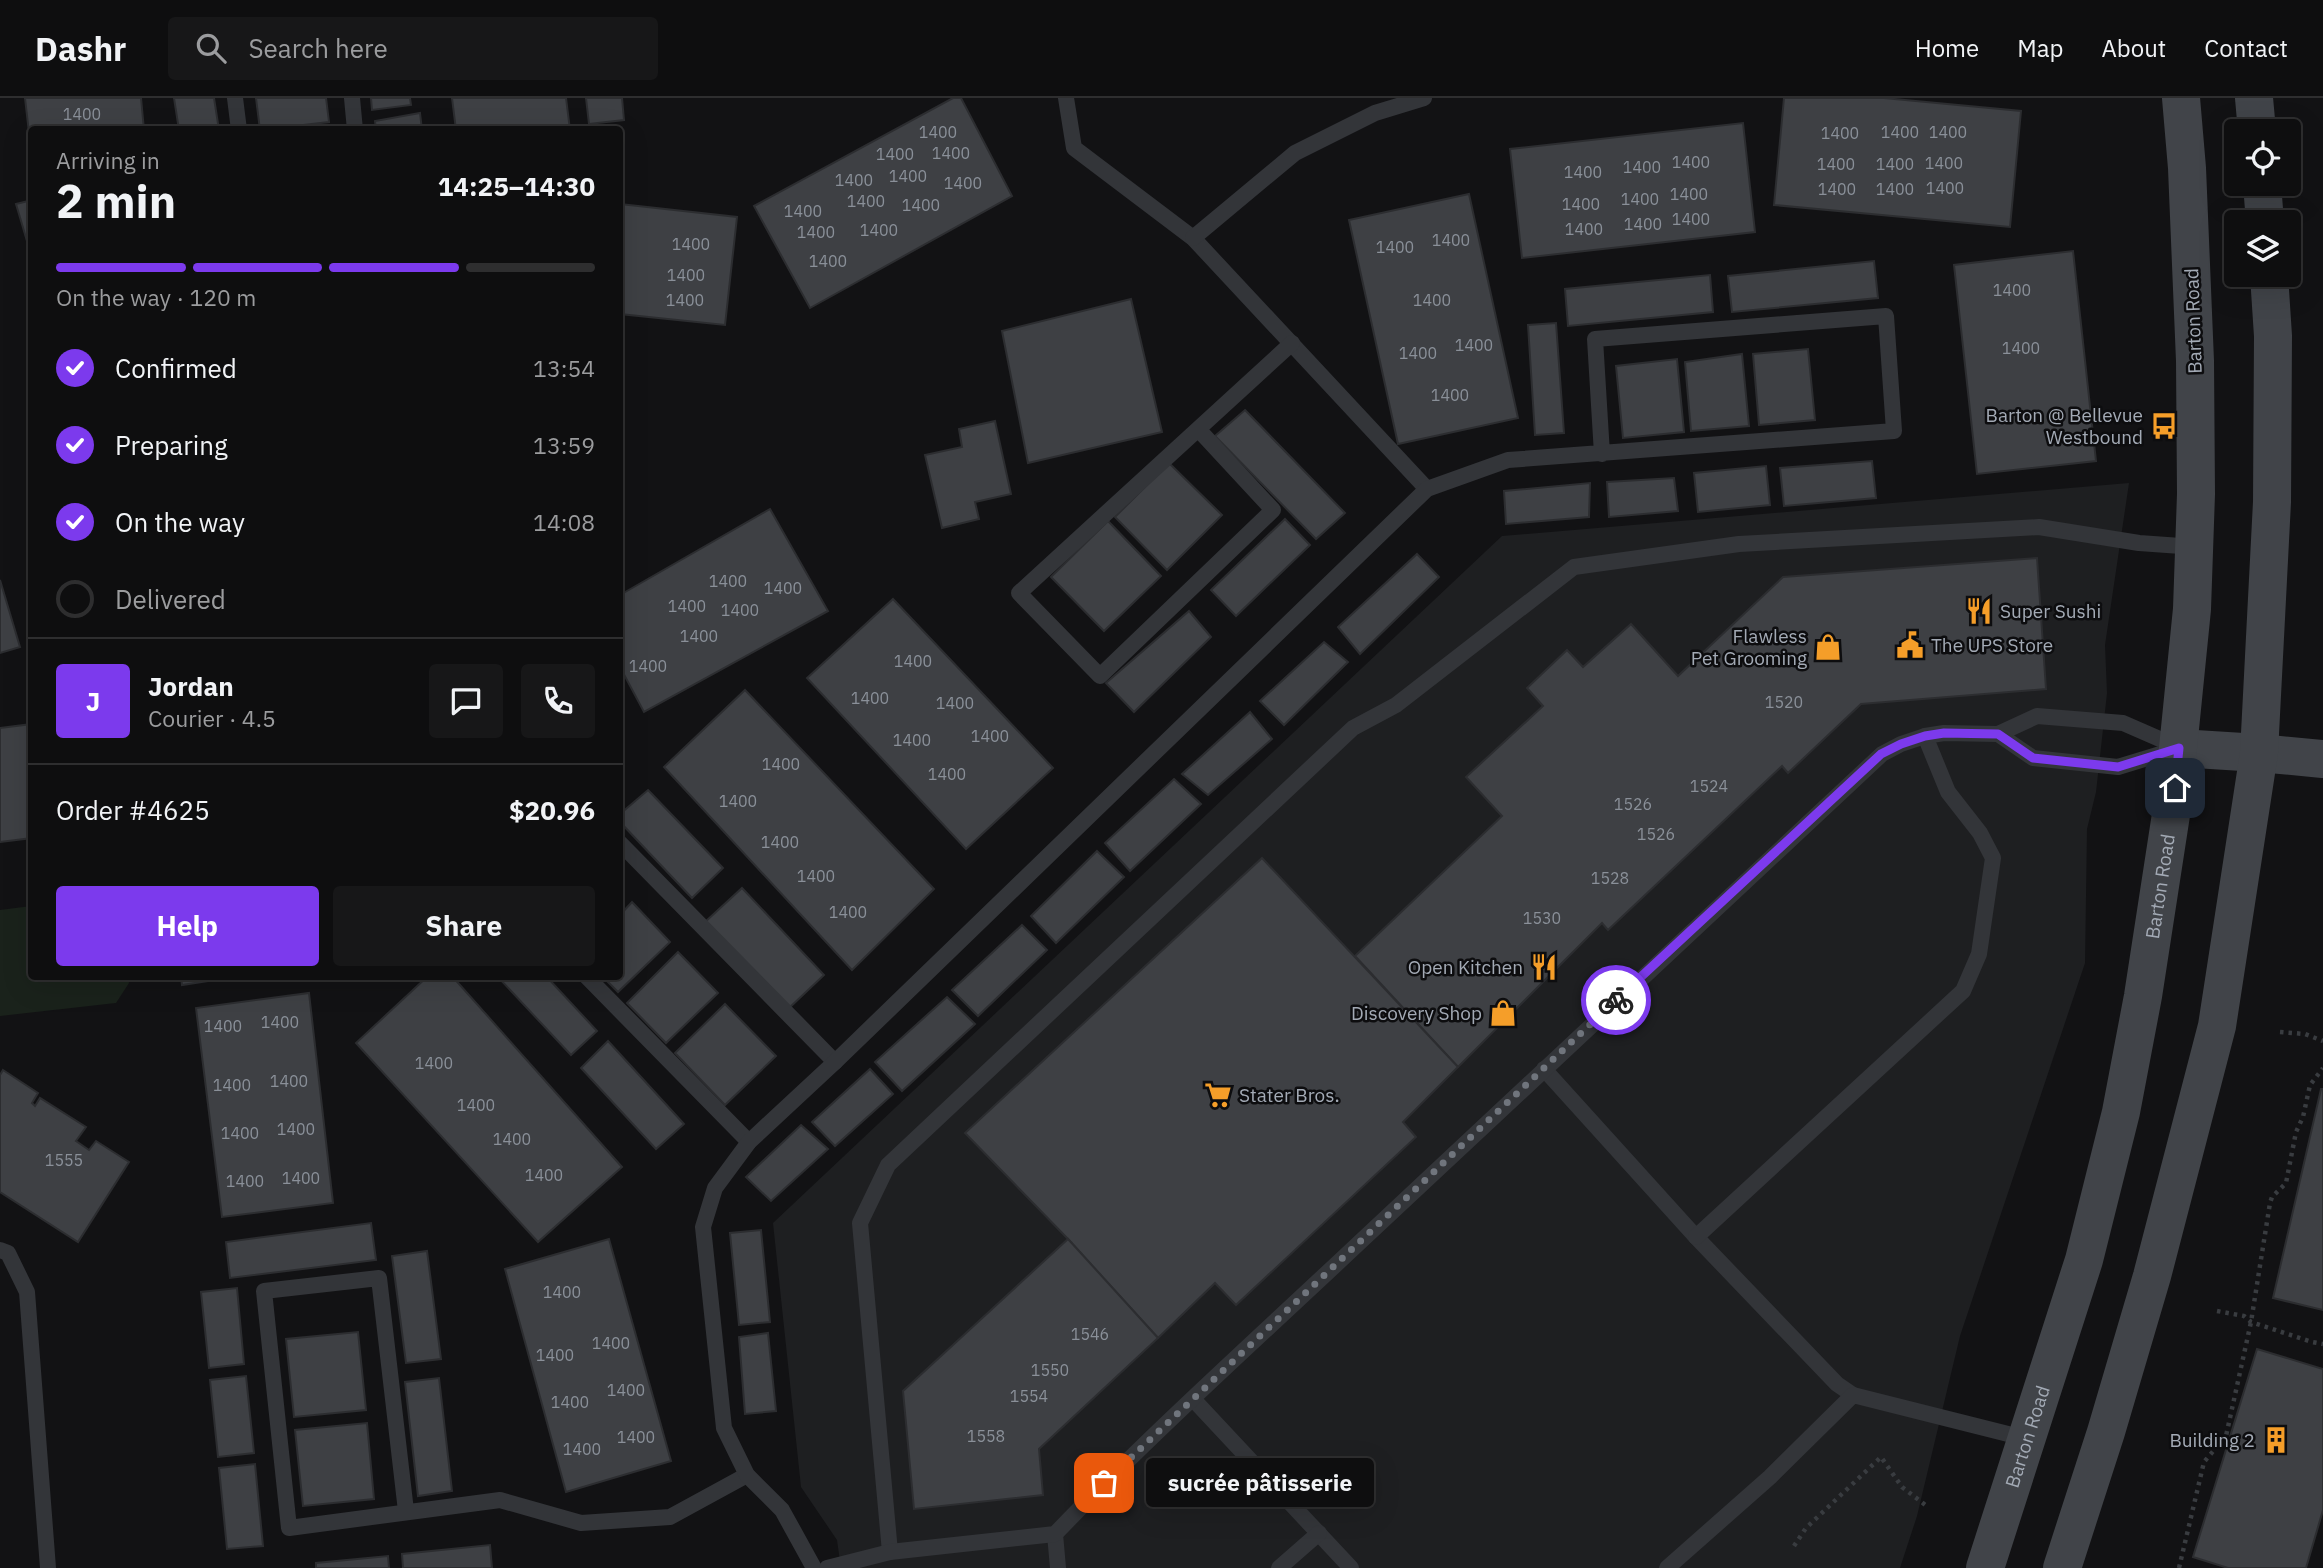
<!DOCTYPE html>
<meta charset="utf-8">
<style>
:root{--surface:#0e0e0f;--page:#171718;--text:#f1f3f6;--muted:#9b9c9e;--line:#2e2e2f;--accent:#7c3aed}
body{margin:0;font-family:"IBM Plex Sans",sans-serif;background:var(--page);color:var(--text);height:100vh;display:flex;flex-direction:column;font-size:26px;white-space:nowrap}
*{box-sizing:border-box;margin:0}
p{font-size:23px;color:var(--muted)}
.icon{flex:none;width:38px;height:38px;fill:none;stroke:currentColor;stroke-width:2;stroke-linecap:round;stroke-linejoin:round}
.map{position:relative;flex:1;overflow:hidden}
.sheet{position:absolute;left:28px;top:28px;width:595px;height:854px;display:flex;flex-direction:column;background:var(--surface);border-radius:7px;box-shadow:0 7px 28px #0002,0 0 0 2px var(--line)}
.sheet>*{flex:none}
.controls{position:absolute;left:2224px;top:21px;display:grid;gap:14px}
.controls a{display:grid;place-items:center;width:77px;height:77px;border-radius:7px;background:var(--surface);box-shadow:0 7px 28px #0002,0 0 0 2px var(--line);font-size:35px}
.pin{position:absolute;display:grid;place-items:center;width:60px;height:60px;color:#fff;margin:-30px;border-radius:14px;box-shadow:0 4px 10px #0006}
.courier{position:absolute;display:grid;place-items:center;width:70px;height:70px;margin:-35px;border:5px solid #7c3aed;border-radius:50%;background:#fff;color:#222;box-shadow:0 2px 9px #0007}
.bubble{position:absolute;height:49px;border-radius:7px;background:var(--surface);box-shadow:0 7px 28px #0002,0 0 0 2px var(--line);font-size:23px;font-weight:700;line-height:49px;text-align:center}
.summary em{font-style:normal;font-weight:700}
.summary div{display:flex;flex-direction:column-reverse}
.summary{display:flex;align-items:center;justify-content:space-between;height:119px;padding:0 28px}
h1{font-size:46px;font-weight:700;line-height:52px}
.bar{display:grid;grid-template-columns:repeat(4,1fr);gap:10px 7px;align-content:center;height:84px;padding:0 28px}
.bar i{height:9px;border-radius:5px;background:var(--line)}
.bar .selected{background:var(--accent)}
.bar p{grid-column:span 4}
.line{display:flex;align-items:center;gap:18px;padding:0 28px;border-top:2px solid var(--line)}
.line div{flex:1}
.round{display:grid;place-items:center;flex:none;width:74px;height:74px;border-radius:7px;background:var(--page)}
ol{padding:0 28px;list-style:none}
li{display:flex;align-items:center;gap:21px;height:77px}
li p{margin-inline-start:auto}
li .icon{padding:7px;border-radius:50%;background:var(--accent);color:#fff;stroke-width:4}
li:last-child{color:var(--muted)}
li i{width:38px;height:38px;border:4px solid var(--line);border-radius:50%}
.cta{display:flex;gap:14px;margin-top:auto;padding:14px 28px}
.cta a{flex:1;height:80px;border-radius:7px;background:var(--accent);color:#fff;font-size:28px;font-weight:700;line-height:80px;text-align:center}
.cta a+a{background:var(--page);color:var(--text)}
header{display:flex;align-items:center;gap:42px;box-sizing:border-box;height:98px;padding:0 35px;background:var(--surface);border-bottom:2px solid var(--line)}
header strong{font-size:33px}
nav{display:flex;gap:38px;margin-inline-start:auto;font-size:24px}
.search{width:490px;height:63px;background:var(--page);display:flex;align-items:center;gap:18px;box-sizing:border-box;padding:0 24px;border-radius:7px;color:var(--muted);font-size:26px}
.map>svg:first-child{display:block}
.built{fill:#1e1f21}
.green{fill:#1a221b}
.building{fill:#3e4044;stroke:#2c2d30;stroke-width:2}
.lines{fill:none;stroke-linecap:round;stroke-linejoin:round}
.path{stroke:#393c40;stroke-width:4.5;stroke-dasharray:3.5 5;stroke-linecap:butt}
.lane{stroke:#333539;stroke-width:16}
.secondary{stroke:#414449;stroke-width:38}
.done{stroke:#70757d;stroke-width:7;stroke-dasharray:0 12.6}
.route{stroke:#7c3aed;stroke-width:9}
.labels{text-anchor:middle;stroke-width:5;stroke-linejoin:round;paint-order:stroke}
.number-label{font-size:16px;fill:#8a9099}
.street-label{font-size:19px;fill:#a3aab5;stroke:#0d0d0f}
.poi-label{font-size:19px;fill:#a3aab5;stroke:#0d0d0f;text-anchor:end}
</style>
<header>
<strong>Dashr</strong>
<div class="search"><svg class="icon" aria-label="search" viewBox="0 0 24 24"><circle cx="10" cy="10" r="6"/><path d="M15 15l6 6"/></svg>Search here</div>
<nav><a>Home</a><a>Map</a><a>About</a><a>Contact</a></nav>
</header>
<div class="map">
<svg width="2323" height="1470" viewBox="0 0 2323 1470">
<rect width="100%" height="100%" fill="#121214"/>
<!-- built -->
<path class="built" d="M2129,385l-24,162 2,48 -11,99 -9,37 -2,134 -125,373 -43,180 -17,52h-1059l-4,-28 -36,-53 -28,-264 729,-687z"/>
<!-- green -->
<path class="green" d="M31,808l1,70 96,1 1,6 -13,20 -116,13v-106z"/>
<!-- building -->
<g class="building">
<path d="M25,0h116l3,32h-112v29z"/>
<path d="M174,0h40l5,32h-40z"/>
<path d="M256,0h70l3,24 -69,8z"/>
<path d="M371,0h39l1,7 -39,5z"/>
<path d="M452,0h114l4,32h-114z"/>
<path d="M586,0h36l2,22 -35,4z"/>
<path d="M953,0h8l51,98 -202,112 -56,-102z"/>
<path d="M1784,0h100l137,13 -11,116 -236,-22z"/>
<path d="M420,15l2,17h-46l-1,-9z"/>
<path d="M1743,25l12,109 -233,26 -12,-109z"/>
<path d="M1469,96l49,224 -120,26 -49,-224z"/>
<path d="M32,102v58l-16,-54z"/>
<path d="M620,106l117,13 -12,108 -105,-11z"/>
<path d="M2073,153l23,210 -119,13 -23,-209z"/>
<path d="M1874,163l4,37 -146,14 -4,-36z"/>
<path d="M1710,177l3,37 -145,14 -3,-37z"/>
<path d="M1131,201l31,133 -134,31 -26,-132z"/>
<path d="M1556,225l8,110 -29,2 -7,-110z"/>
<path d="M1808,251l7,71 -56,5 -6,-71z"/>
<path d="M1742,256l7,72 -58,5 -6,-69z"/>
<path d="M1677,261l7,73 -61,6 -7,-72z"/>
<path d="M1245,312l100,103 -29,26 -101,-103z"/>
<path d="M995,323l16,73 -36,8 4,17 -37,9 -17,-73 37,-8 -3,-18z"/>
<path d="M1872,363l4,37 -92,8 -4,-38z"/>
<path d="M1169,365l53,52 -55,55 -52,-53z"/>
<path d="M1766,368l4,39 -72,7 -4,-39z"/>
<path d="M1674,380l4,33 -69,6 -2,-35z"/>
<path d="M1590,385l-1,34 -83,7 -2,-33z"/>
<path d="M770,411l58,102 -184,101 -24,-45v-72z"/>
<path d="M1285,421l25,26 -74,71 -25,-26z"/>
<path d="M1108,423l53,55 -57,55 -53,-54z"/>
<path d="M1417,456l22,23 -79,77 -22,-27z"/>
<path d="M2037,460l9,131 -185,15 -73,69 -6,-7 -174,164 -6,-7 -144,144 -103,-111 147,-140 -36,-39 77,-71 -16,-18 40,-38 16,17 48,-43 47,52 105,-99z"/>
<path d="M0,482l20,67 -20,6z"/>
<path d="M893,501l160,169 -87,81 -159,-171z"/>
<path d="M1189,513l22,26 -77,75 -28,-29z"/>
<path d="M1324,544l24,20 -64,63 -24,-24z"/>
<path d="M745,592l189,199 -82,81 -188,-203z"/>
<path d="M1250,614l22,27 -64,56 -26,-21z"/>
<path d="M32,626v114l-32,4v-114z"/>
<path d="M1174,681l27,25 -71,67 -25,-28z"/>
<path d="M648,692l75,78 -31,30 -72,-76v-8z"/>
<path d="M1097,753l27,26 -68,66 -25,-27z"/>
<path d="M1262,760l196,209 -55,55 13,15 -180,168 -21,-22 -57,55 -90,-99 -103,-106z"/>
<path d="M742,790l82,87 -36,34 -83,-87z"/>
<path d="M632,804l38,40 -52,50 -16,-16h18v-61z"/>
<path d="M1022,827l25,25 -69,66 -26,-26z"/>
<path d="M678,854l40,41 -52,50 -39,-40z"/>
<path d="M181,878h59l-58,9z"/>
<path d="M428,878h24l170,191 -84,75 -182,-199z"/>
<path d="M497,878h49l51,55 -26,24z"/>
<path d="M309,895l24,210 -111,14 -26,-209z"/>
<path d="M947,899l28,27 -73,67 -27,-29z"/>
<path d="M725,906l51,52 -51,49 -50,-52z"/>
<path d="M608,943l76,83 -28,25 -75,-81z"/>
<path d="M870,971l23,25 -58,52 -23,-24z"/>
<path d="M3,972l35,23 -6,10 3,3 5,-8 46,29 -10,14 13,9 7,-9 33,21 -51,80 -78,-50v-117z"/>
<path d="M2321,991h2v221l-50,-12z"/>
<path d="M801,1027l27,24 -57,52 -25,-24z"/>
<path d="M371,1125l5,37 -146,18 -4,-36z"/>
<path d="M761,1132l9,92 -31,3 -9,-92z"/>
<path d="M609,1141l62,222 -105,31 -61,-223z"/>
<path d="M1068,1141l90,99 -119,111 4,46 -129,14 -11,-118z"/>
<path d="M427,1153l14,108 -35,4 -14,-107z"/>
<path d="M237,1190l7,76 -35,4 -8,-76z"/>
<path d="M358,1234l8,78 -72,7 -8,-78z"/>
<path d="M768,1235l8,78 -31,3 -6,-77z"/>
<path d="M2257,1251l66,20v141l-17,58h-78l-35,-11z"/>
<path d="M246,1278l8,77 -36,4 -8,-77z"/>
<path d="M439,1280l13,113 -34,5 -13,-114z"/>
<path d="M367,1325l7,76 -71,7 -8,-76z"/>
<path d="M255,1366l8,82 -36,3 -8,-81z"/>
<path d="M490,1447l2,23h-89l-1,-14z"/>
<path d="M388,1458l1,12h-73v-5z"/>
</g>
<g class="lines">
<!-- path -->
<g class="path">
<path d="M2280,934l25,2 18,7"/>
<path d="M2217,1213l27,5 7,6 61,20 11,2"/>
<path d="M1794,1448l12,-18 75,-71 21,30 26,20"/>
<path d="M2179,1470l25,-106 22,-26 25,-114 19,-119 2,-6 14,-14 10,-51 7,-15 7,-32 13,-17"/>
</g>
<!-- lane -->
<g class="lane">
<path d="M235,0l4,32"/>
<path d="M352,0l3,32"/>
<path d="M1066,0l8,50 119,90 234,251"/>
<path d="M1193,140l102,-85 80,-40 49,-15"/>
<path d="M1198,331l75,81 -173,166 -81,-83 273,-250"/>
<path d="M1998,636l35,24 85,9 59,-18"/>
<path d="M620,745l215,219"/>
<path d="M586,878l163,166"/>
<path d="M1544,971l152,168 141,147 16,11"/>
<path d="M1696,1139l267,-246 16,-37 14,-96 -13,-25 -32,-41 -23,-56"/>
<path d="M0,1152l8,3 19,39 21,276"/>
<path d="M1193,1301l158,169"/>
<path d="M406,1413l-27,-233 -115,13 25,237 211,-28 81,23 89,-6 77,-42"/>
<path d="M1055,1436l3,34"/>
<path d="M890,1454l-30,-329 28,-58 465,-437 43,-23 178,-138 165,-23 300,-17 100,16 56,4"/>
<path d="M814,1470l-32,-58 -35,-35 -23,-47 -21,-201 12,-39 34,-46 86,-80 592,-573 81,-29 386,-29 -8,-115 -291,23 7,115"/>
<path d="M827,1470l63,-16 165,-18c97,-101 202,-195 305,-292 173,-163 347,-326 522,-488l19,-10 24,-8 19,-3 54,1 39,-18 86,7 55,24"/>
<path d="M1279,1470l40,-35"/>
<path d="M1667,1470l103,-91 83,-82 175,44"/>
</g>
<!-- secondary -->
<g class="secondary">
<path d="M2254,0l3,33"/>
<path d="M2262,86l3,38"/>
<path d="M2179,650l80,5 64,6"/>
<path id="s1" d="M1985,1470l99,-308 37,-148 22,-116 29,-188 20,-199 4,-115 -1,-133 -8,-193 -6,-70"/>
<path d="M2062,1470l44,-136 46,-156 65,-250 42,-273 13,-251 1,-166 -4,-61"/>
</g>
</g>
<g class="lines">
<!-- done -->
<path class="done" d="M1104,1385l512,-483"/>
<!-- route -->
<path class="route" d="M1616,902l265,-246 20,-10 24,-8 19,-3 54,1 35,24 85,9 61,-19 -4,40"/>
</g>
<!-- icons -->
<defs>
<symbol id="bus-bare" viewBox="-9 -9 18 18"><path d="M-5-6H5V4H4V6H2V4H-2V6H-4V4H-5ZM-3.5-4V0h7V-4ZM-3.5 1.2v1.5H-2V1.2ZM2 1.2v1.5H3.5V1.2Z" fill="#f59e29" stroke="#0d0d0f" stroke-width="2.5" paint-order="stroke"/></symbol>
<symbol id="restaurant-bare" viewBox="-9 -9 18 18"><path d="M-5-6h1v4h1v-4h1v4h1v-4h1v5L-1.5 .5V6h-2V.5L-5-1ZM5-6V6H3V1.5H1.5Q1.5-4 5-6Z" fill="#f59e29" stroke="#0d0d0f" stroke-width="2.5" paint-order="stroke"/></symbol>
<symbol id="civic-bare" viewBox="-9 -9 18 18"><path d="M-.6-6.5H3V-4.5H.6V-3L4-1V1h2V6H-6V1h2V-1L-.6-3ZM-1.2 2.5V6h2.4V2.5Z" fill="#f59e29" stroke="#0d0d0f" stroke-width="2.5" paint-order="stroke"/></symbol>
<symbol id="shop-bare" viewBox="-9 -9 18 18"><path d="M-5-2.5h2.3a2.7 3.5 0 0 1 5.4 0H5L5.5 6h-11ZM-1.5-2.5h3a1.5 2.3 0 0 0-3 0Z" fill="#f59e29" stroke="#0d0d0f" stroke-width="2.5" paint-order="stroke"/></symbol>
<symbol id="supermarket-bare" viewBox="-9 -9 18 18"><path d="M-6-5.5h2.5l.6 2H6L4.5 2H-2.5L-4.4-4H-6ZM-1.5 3.2a1.3 1.3 0 1 0 .1 0ZM3 3.2a1.3 1.3 0 1 0 .1 0Z" fill="#f59e29" stroke="#0d0d0f" stroke-width="2.5" paint-order="stroke"/></symbol>
<symbol id="building-bare" viewBox="-9 -9 18 18"><path d="M-4-6H4V6H1V3H-1V6H-4ZM-2.5-4.3h1.7v1.8h-1.7ZM.8-4.3h1.7v1.8H.8ZM-2.5-1h1.7V.8h-1.7ZM.8-1h1.7V.8H.8Z" fill="#f59e29" stroke="#0d0d0f" stroke-width="2.5" paint-order="stroke"/></symbol>
</defs>
<g fill-rule="evenodd">
<use href="#bus-bare" x="2145" y="309" width="38" height="38"/>
<use href="#restaurant-bare" x="1960" y="494" width="38" height="38"/>
<use href="#civic-bare" x="1891" y="528" width="38" height="38"/>
<use href="#shop-bare" x="1809" y="530" width="38" height="38"/>
<use href="#restaurant-bare" x="1525" y="850" width="38" height="38"/>
<use href="#shop-bare" x="1484" y="896" width="38" height="38"/>
<use href="#supermarket-bare" x="1199" y="978" width="38" height="38"/>
<use href="#building-bare" x="2257" y="1323" width="38" height="38"/>
</g>
<g class="labels">
<!-- number labels -->
<g class="number-label">
<text x="82" y="22">1400</text>
<text x="938" y="40">1400</text>
<text x="1900" y="40">1400</text>
<text x="1948" y="40">1400</text>
<text x="1840" y="41">1400</text>
<text x="951" y="61">1400</text>
<text x="895" y="62">1400</text>
<text x="1691" y="70">1400</text>
<text x="1944" y="71">1400</text>
<text x="1836" y="72">1400</text>
<text x="1895" y="72">1400</text>
<text x="1642" y="75">1400</text>
<text x="1583" y="80">1400</text>
<text x="908" y="84">1400</text>
<text x="854" y="88">1400</text>
<text x="963" y="91">1400</text>
<text x="1945" y="96">1400</text>
<text x="1837" y="97">1400</text>
<text x="1895" y="97">1400</text>
<text x="1689" y="102">1400</text>
<text x="1640" y="107">1400</text>
<text x="866" y="109">1400</text>
<text x="1581" y="112">1400</text>
<text x="921" y="113">1400</text>
<text x="803" y="119">1400</text>
<text x="1691" y="127">1400</text>
<text x="1643" y="132">1400</text>
<text x="1584" y="137">1400</text>
<text x="879" y="138">1400</text>
<text x="816" y="140">1400</text>
<text x="1451" y="148">1400</text>
<text x="691" y="152">1400</text>
<text x="1395" y="155">1400</text>
<text x="828" y="169">1400</text>
<text x="686" y="183">1400</text>
<text x="2012" y="198">1400</text>
<text x="685" y="208">1400</text>
<text x="1432" y="208">1400</text>
<text x="1474" y="253">1400</text>
<text x="2021" y="256">1400</text>
<text x="1418" y="261">1400</text>
<text x="1450" y="303">1400</text>
<text x="728" y="489">1400</text>
<text x="783" y="496">1400</text>
<text x="687" y="514">1400</text>
<text x="740" y="518">1400</text>
<text x="699" y="544">1400</text>
<text x="913" y="569">1400</text>
<text x="648" y="574">1400</text>
<text x="870" y="606">1400</text>
<text x="1784" y="610">1520</text>
<text x="955" y="611">1400</text>
<text x="990" y="644">1400</text>
<text x="912" y="648">1400</text>
<text x="781" y="672">1400</text>
<text x="947" y="682">1400</text>
<text x="1709" y="694">1524</text>
<text x="738" y="709">1400</text>
<text x="1633" y="712">1526</text>
<text x="1656" y="742">1526</text>
<text x="780" y="750">1400</text>
<text x="816" y="784">1400</text>
<text x="1610" y="786">1528</text>
<text x="848" y="820">1400</text>
<text x="1542" y="826">1530</text>
<text x="280" y="930">1400</text>
<text x="223" y="934">1400</text>
<text x="434" y="971">1400</text>
<text x="289" y="989">1400</text>
<text x="232" y="993">1400</text>
<text x="476" y="1013">1400</text>
<text x="296" y="1037">1400</text>
<text x="240" y="1041">1400</text>
<text x="512" y="1047">1400</text>
<text x="64" y="1068">1555</text>
<text x="544" y="1083">1400</text>
<text x="301" y="1086">1400</text>
<text x="245" y="1089">1400</text>
<text x="562" y="1200">1400</text>
<text x="1090" y="1242">1546</text>
<text x="611" y="1251">1400</text>
<text x="555" y="1263">1400</text>
<text x="1050" y="1278">1550</text>
<text x="626" y="1298">1400</text>
<text x="1029" y="1304">1554</text>
<text x="570" y="1310">1400</text>
<text x="986" y="1344">1558</text>
<text x="636" y="1345">1400</text>
<text x="582" y="1357">1400</text>
</g>
<!-- street labels -->
<g class="street-label">
<text transform="translate(2193 223) rotate(-92)" y="7">Barton Road</text>
<text dy="7" stroke="none"><textPath href="#s1" startOffset="705">Barton Road</textPath></text>
<text dy="7" stroke="none"><textPath href="#s1" startOffset="138">Barton Road</textPath></text>
</g>
<!-- poi labels -->
<g class="poi-label">
<text x="2143" y="324">Barton @ Bellevue<tspan x="2143" dy="22">Westbound</tspan></text>
<text x="2000" y="520" text-anchor="start">Super Sushi</text>
<text x="1807" y="545">Flawless<tspan x="1807" dy="22">Pet Grooming</tspan></text>
<text x="1931" y="554" text-anchor="start">The UPS Store</text>
<text x="1523" y="876">Open Kitchen</text>
<text x="1482" y="922">Discovery Shop</text>
<text x="1239" y="1004" text-anchor="start">Stater Bros.</text>
<text x="2255" y="1349">Building 2</text>
</g>
</g>
</svg>
<div class="controls">
<a><svg class="icon" aria-label="locate" viewBox="0 0 24 24"><circle cx="12" cy="12" r="6"/><path d="M12 2v4M12 18v4M2 12h4M18 12h4"/></svg></a>
<a><svg class="icon" aria-label="layers" viewBox="0 0 24 24"><path d="M12 4l9 5-9 5-9-5zM3 14l9 5 9-5"/></svg></a>
</div>
<div class="pin" style="left:1104px;top:1385px;background:#ea580c"><svg class="icon" aria-label="bag" viewBox="0 0 24 24"><path d="M5 8h14l-1 12H6zM9 8a3 3 0 0 1 6 0"/></svg></div>
<div class="pin" style="left:2175px;top:690px;background:#1f2937"><svg class="icon" aria-label="home" viewBox="0 0 24 24"><path d="M3 11l9-7 9 7M6 9v11h12V9"/></svg></div>
<div class="courier" style="left:1616px;top:902px"><svg class="icon" aria-label="bike" viewBox="0 0 24 24"><circle cx="6" cy="16" r="4"/><circle cx="18" cy="16" r="4"/><path d="M6 16l4-8h5l3 8M10 8l3 8H6M13 5h3"/></svg></div>
<div class="bubble" style="left:1146px;top:1360px;width:228px">sucrée pâtisserie</div>
<section class="sheet">
<div class="summary"><div><h1>2 min</h1><p>Arriving in</p></div><em>14:25–14:30</em></div>
<div class="bar"><i class="selected"></i><i class="selected"></i><i class="selected"></i><i></i><p>On the way · 120 m</p></div>
<ol>
<li><svg class="icon" aria-label="check" viewBox="0 0 24 24"><path d="M5 12l5 5 9-10"/></svg>Confirmed<p>13:54</p></li>
<li><svg class="icon" aria-label="check" viewBox="0 0 24 24"><path d="M5 12l5 5 9-10"/></svg>Preparing<p>13:59</p></li>
<li><svg class="icon" aria-label="check" viewBox="0 0 24 24"><path d="M5 12l5 5 9-10"/></svg>On the way<p>14:08</p></li>
<li><i></i>Delivered</li>
</ol>
<div class="line" style="height:126px"><b class="round" style="background:var(--accent);color:#fff">J</b><div><b>Jordan</b><p>Courier · 4.5</p></div><a class="round"><svg class="icon" aria-label="chat" viewBox="0 0 24 24"><path d="M4 5h16v11H9l-5 4z"/></svg></a><a class="round"><svg class="icon" aria-label="phone" viewBox="0 0 24 24"><path d="M5 4h4l2 5-3 2q2 4 5 5l2-3 5 2v4C11 20 4 13 5 4z"/></svg></a></div>
<div class="line" style="height:91px"><div>Order #4625</div><b>$20.96</b></div>
<div class="cta"><a>Help</a><a>Share</a></div>
</section>
</div>
